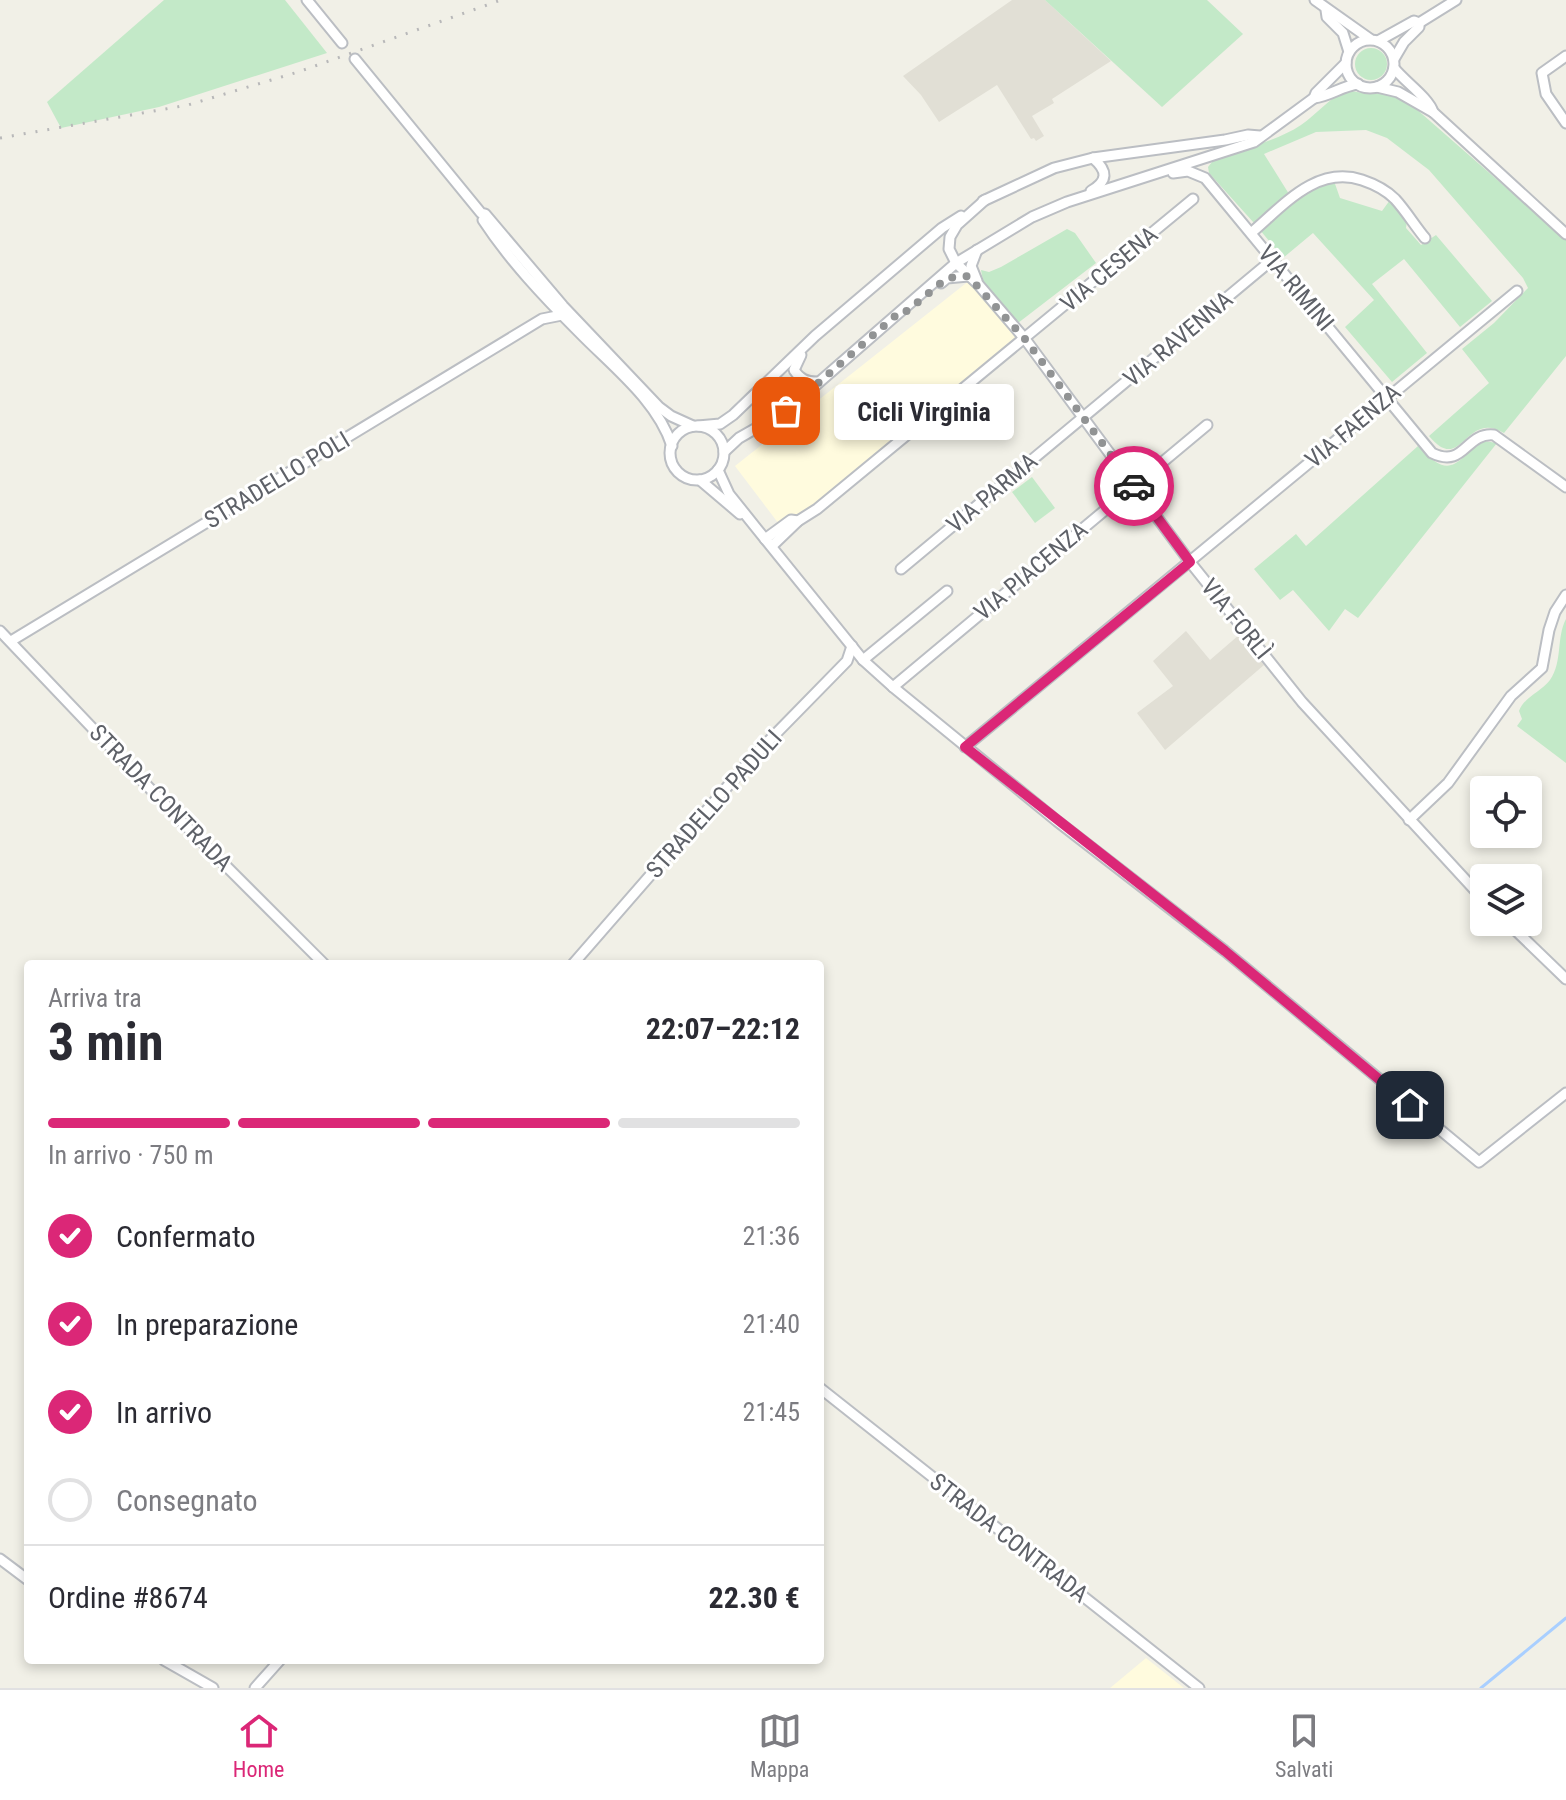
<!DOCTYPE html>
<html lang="it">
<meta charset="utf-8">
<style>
:root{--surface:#fff;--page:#f2f2f3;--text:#2b2b33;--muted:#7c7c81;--line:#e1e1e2;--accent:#db2777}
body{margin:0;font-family:"Roboto Condensed",sans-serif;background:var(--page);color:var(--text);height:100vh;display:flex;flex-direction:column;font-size:30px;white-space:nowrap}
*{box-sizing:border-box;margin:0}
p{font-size:26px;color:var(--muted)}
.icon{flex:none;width:44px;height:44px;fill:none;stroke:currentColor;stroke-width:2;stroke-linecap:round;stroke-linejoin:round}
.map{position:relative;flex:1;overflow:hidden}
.drawer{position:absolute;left:24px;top:960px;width:800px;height:704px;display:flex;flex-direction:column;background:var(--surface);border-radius:8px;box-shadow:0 4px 12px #0003}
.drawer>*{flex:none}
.tools{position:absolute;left:1470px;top:776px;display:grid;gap:16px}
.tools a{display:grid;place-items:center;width:72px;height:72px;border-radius:8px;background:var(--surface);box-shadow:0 4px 12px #0003;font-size:40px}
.pin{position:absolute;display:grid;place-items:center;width:68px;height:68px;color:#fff;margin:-34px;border-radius:16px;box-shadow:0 4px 12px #0006}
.courier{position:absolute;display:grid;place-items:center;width:80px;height:80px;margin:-40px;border:6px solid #db2777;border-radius:50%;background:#fff;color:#222;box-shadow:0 2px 10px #0007}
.bubble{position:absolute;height:56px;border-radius:8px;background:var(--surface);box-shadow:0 4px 12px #0003;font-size:26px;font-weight:700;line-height:56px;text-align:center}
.summary em{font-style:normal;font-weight:700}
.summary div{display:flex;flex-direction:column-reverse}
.summary{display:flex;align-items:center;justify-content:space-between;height:136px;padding:0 24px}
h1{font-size:52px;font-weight:700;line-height:60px}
.bar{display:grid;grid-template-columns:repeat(4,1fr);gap:12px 8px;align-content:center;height:96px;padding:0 24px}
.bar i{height:10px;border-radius:6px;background:var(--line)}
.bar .selected{background:var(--accent)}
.bar p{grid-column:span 4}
.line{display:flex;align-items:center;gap:20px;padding:0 24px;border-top:2px solid var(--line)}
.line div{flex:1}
ol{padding:0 24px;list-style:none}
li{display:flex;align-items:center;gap:24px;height:88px}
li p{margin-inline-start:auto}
li .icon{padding:8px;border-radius:50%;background:var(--accent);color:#fff;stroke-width:4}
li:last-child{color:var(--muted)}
li i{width:44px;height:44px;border:4px solid var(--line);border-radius:50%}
.tabs{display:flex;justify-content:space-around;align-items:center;height:112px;border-top:2px solid var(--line);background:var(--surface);font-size:22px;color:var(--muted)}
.tabs a{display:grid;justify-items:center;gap:4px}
.tabs .selected{color:var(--accent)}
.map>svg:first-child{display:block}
.commercial{fill:#fffbde}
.education{fill:#e1dfd5}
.green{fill:#c3e9c8}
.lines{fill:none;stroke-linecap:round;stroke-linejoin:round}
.stream{stroke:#a9cfff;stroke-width:3}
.minor-casing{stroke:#bbbec3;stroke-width:13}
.minor{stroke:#fff;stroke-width:9}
.rail{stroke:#b8b8b9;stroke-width:3;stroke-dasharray:2 10;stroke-linecap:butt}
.done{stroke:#919394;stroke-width:8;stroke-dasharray:0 14.4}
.route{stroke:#db2777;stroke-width:10}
.labels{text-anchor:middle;stroke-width:6;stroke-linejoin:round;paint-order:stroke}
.street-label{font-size:24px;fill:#5e6168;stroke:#fff}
</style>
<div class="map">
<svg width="1566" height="1688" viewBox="0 0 1566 1688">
<rect width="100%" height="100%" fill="#f1f0e7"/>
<!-- commercial -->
<g class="commercial">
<path d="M970,280l50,57 -235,195 -50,-66z"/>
<path d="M1146,1658l38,30h-74z"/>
</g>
<!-- education -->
<g class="education">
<path d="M1012,0h33l66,61 -59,38 2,4 -22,13 12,20 -8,5 -2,-3 -3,1 -34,-54 -58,37 -18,-27 -18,-19z"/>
<path d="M1186,631l24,29 29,-25 25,30 -99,85 -28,-37 36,-27 -20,-25z"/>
</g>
<!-- green -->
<g class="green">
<path d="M164,0h121l42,53 -168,54 -98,21 -14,-26z"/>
<path d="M1045,0h162l36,34 -81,73z"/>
<circle cx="1371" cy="64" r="16"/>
<path d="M1347,90l20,4 24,-1 15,7 160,140v116l-62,77c-39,-24 -42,43 -75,3l60,-53 -27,-34 32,-26 34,-35 -5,-10 -94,-108 -42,-32 -21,-8 -50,2 -52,22 25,40 -35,29 -45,-50 -1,-6 8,-10c27,-8 61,-16 85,-32 16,-11 28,-27 46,-35z"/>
<path d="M1334,181l6,17 42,13 8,-11 17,21 -1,7 15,17 15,-10 56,66 -32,26 -56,-68 -32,25 55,69 -35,29 -47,-55 29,-27 -61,-67 -30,25 -23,-28 52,-42z"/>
<path d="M1067,229l8,4 21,30 -78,60 -35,-42 -2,-11 8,2 12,-5z"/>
<path d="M1484,441l13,2 -139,175 -13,-9 -16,22 -36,-41 -13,10 -26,-31 42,-35 10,12 112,-100c34,37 37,14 66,-5z"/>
<path d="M1032,477l23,31 -20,15 -23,-31z"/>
<path d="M1566,619v144l-49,-37 5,-7 -3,-8c5,-14 22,-19 31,-31 13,-19 6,-42 16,-61z"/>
</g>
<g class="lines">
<!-- stream -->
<path class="stream" d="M1481,1688l85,-70"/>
<defs>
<g id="minor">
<path d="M307,0l35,43"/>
<path d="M1315,0l55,39"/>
<path d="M1326,10l1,7 16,16 6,19"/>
<circle cx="1370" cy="64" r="24"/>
<path d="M1378,41l36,-20 5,2 37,-23"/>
<path d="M1566,56l-24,17 4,21 20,29"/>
<path d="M355,59l126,154 4,1 78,92 96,101 12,9 22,10"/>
<path d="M1394,59l10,-17 15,-15v-4"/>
<path d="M1394,68c10,13 35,30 39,44l133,122"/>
<path d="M1377,87l21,5 35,20"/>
<path d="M1314,98c16,-2 28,-12 44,-14"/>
<path d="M1173,173l15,-2 17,7 227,275c33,16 33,-21 62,-18l72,52"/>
<path d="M1091,191c17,-10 17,-20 2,-33"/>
<path d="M985,200l-28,25 -7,12 -1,12 7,14 22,21 47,55 165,223 112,140 182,198"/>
<path d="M983,201l71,-33 39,-10 132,-18 23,-5 12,1"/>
<path d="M483,220c27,41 61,77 96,112 33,34 78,68 93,114"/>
<path d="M1251,233c32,-27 65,-68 111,-53 12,4 24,10 33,19 11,12 20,27 30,39"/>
<path d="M977,281l-6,-15 6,-16"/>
<path d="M941,283l6,-5 21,-2"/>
<path d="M801,355l-7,15c6,9 12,12 23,12"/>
<path d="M698,426l22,-2 13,-9 82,-79 127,-108 19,-12"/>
<circle cx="697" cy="453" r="27"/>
<path d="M724,452l15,-14 47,-27 170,-148 76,-46 35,-15 187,-60 60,-44 2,-5 30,-30"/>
<path d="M718,470l11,24 28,35 106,131 30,27 164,134 168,130 254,211 87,-69"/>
<path d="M700,480l40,34"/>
<path d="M765,539l26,-19 7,1"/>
<path d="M772,546l26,-25 19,-12 376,-310"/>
<path d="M901,569l371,-309"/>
<path d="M0,631l177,186 147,147"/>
<path d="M11,641l531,-322 20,-4"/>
<path d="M863,660l84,-69"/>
<path d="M893,687l314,-262"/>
<path d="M965,747l552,-456"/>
<path d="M1409,820l39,-37 63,-87 31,-28 7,-38 6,-18 11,-17"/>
<path d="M1507,922l59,57"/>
<path d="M573,964l181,-208 93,-95 5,-15"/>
<path d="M820,1388l379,300"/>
<path d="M0,1559l28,21"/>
<path d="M164,1660l49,28"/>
<path d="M255,1688l25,-28"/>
</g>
</defs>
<!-- minor casing -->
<use href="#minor" class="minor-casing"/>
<!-- minor -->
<use href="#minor" class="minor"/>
<!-- rail -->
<path class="rail" d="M0,138l188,-33 110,-33 203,-72"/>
</g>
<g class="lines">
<!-- done -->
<path class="done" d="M786,411l116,-101 5,1 40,-33 21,-2 57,63 109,147"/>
<!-- route -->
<path class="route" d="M1134,486l56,76 -225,185 260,204 185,154"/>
</g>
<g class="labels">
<!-- street labels -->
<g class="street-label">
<text transform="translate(1109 269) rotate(-40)" y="8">VIA CESENA</text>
<text transform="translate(1296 288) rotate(50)" y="8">VIA RIMINI</text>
<text transform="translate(1178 339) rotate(-40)" y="8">VIA RAVENNA</text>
<text transform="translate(1353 426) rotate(-40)" y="8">VIA FAENZA</text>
<text transform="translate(277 480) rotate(-31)" y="8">STRADELLO POLI</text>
<text transform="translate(992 493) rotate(-40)" y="8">VIA PARMA</text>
<text transform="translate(1031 571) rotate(-40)" y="8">VIA PIACENZA</text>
<text transform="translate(1236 619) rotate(51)" y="8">VIA FORLÌ</text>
<text transform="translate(161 798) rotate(46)" y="8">STRADA CONTRADA</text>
<text transform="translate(714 804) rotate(-48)" y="8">STRADELLO PADULI</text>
<text transform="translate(1009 1538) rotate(38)" y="8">STRADA CONTRADA</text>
</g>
</g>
</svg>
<div class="tools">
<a><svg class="icon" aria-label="locate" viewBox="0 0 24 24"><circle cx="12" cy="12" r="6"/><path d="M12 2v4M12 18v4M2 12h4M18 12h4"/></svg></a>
<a><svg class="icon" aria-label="layers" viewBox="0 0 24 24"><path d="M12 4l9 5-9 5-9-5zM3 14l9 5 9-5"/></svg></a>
</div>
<div class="pin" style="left:786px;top:411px;background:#ea580c"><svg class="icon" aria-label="bag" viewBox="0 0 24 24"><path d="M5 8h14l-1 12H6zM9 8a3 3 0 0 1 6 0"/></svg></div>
<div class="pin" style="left:1410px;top:1105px;background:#1f2937"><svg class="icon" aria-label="home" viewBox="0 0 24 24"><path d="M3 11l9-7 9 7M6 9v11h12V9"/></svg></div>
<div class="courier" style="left:1134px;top:486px"><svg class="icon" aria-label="car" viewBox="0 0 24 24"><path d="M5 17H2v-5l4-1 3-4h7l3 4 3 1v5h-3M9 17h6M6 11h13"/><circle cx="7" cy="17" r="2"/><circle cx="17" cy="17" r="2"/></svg></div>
<div class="bubble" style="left:834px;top:384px;width:180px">Cicli Virginia</div>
<section class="drawer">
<div class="summary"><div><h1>3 min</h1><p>Arriva tra</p></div><em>22:07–22:12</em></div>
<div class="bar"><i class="selected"></i><i class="selected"></i><i class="selected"></i><i></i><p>In arrivo · 750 m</p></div>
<ol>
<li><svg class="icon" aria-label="check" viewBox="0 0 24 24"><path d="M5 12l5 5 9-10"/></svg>Confermato<p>21:36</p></li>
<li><svg class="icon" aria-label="check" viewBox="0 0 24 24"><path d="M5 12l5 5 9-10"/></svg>In preparazione<p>21:40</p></li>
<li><svg class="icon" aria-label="check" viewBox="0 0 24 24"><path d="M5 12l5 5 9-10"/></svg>In arrivo<p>21:45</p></li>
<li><i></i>Consegnato</li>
</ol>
<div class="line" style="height:104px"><div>Ordine #8674</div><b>22.30 €</b></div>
</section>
</div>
<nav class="tabs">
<a class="selected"><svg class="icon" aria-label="home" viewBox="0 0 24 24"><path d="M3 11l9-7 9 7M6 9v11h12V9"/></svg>Home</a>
<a><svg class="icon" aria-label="map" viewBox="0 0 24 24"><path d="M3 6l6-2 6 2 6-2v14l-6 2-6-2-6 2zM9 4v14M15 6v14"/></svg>Mappa</a>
<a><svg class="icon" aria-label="saved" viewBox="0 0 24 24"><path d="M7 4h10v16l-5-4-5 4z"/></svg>Salvati</a>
</nav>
